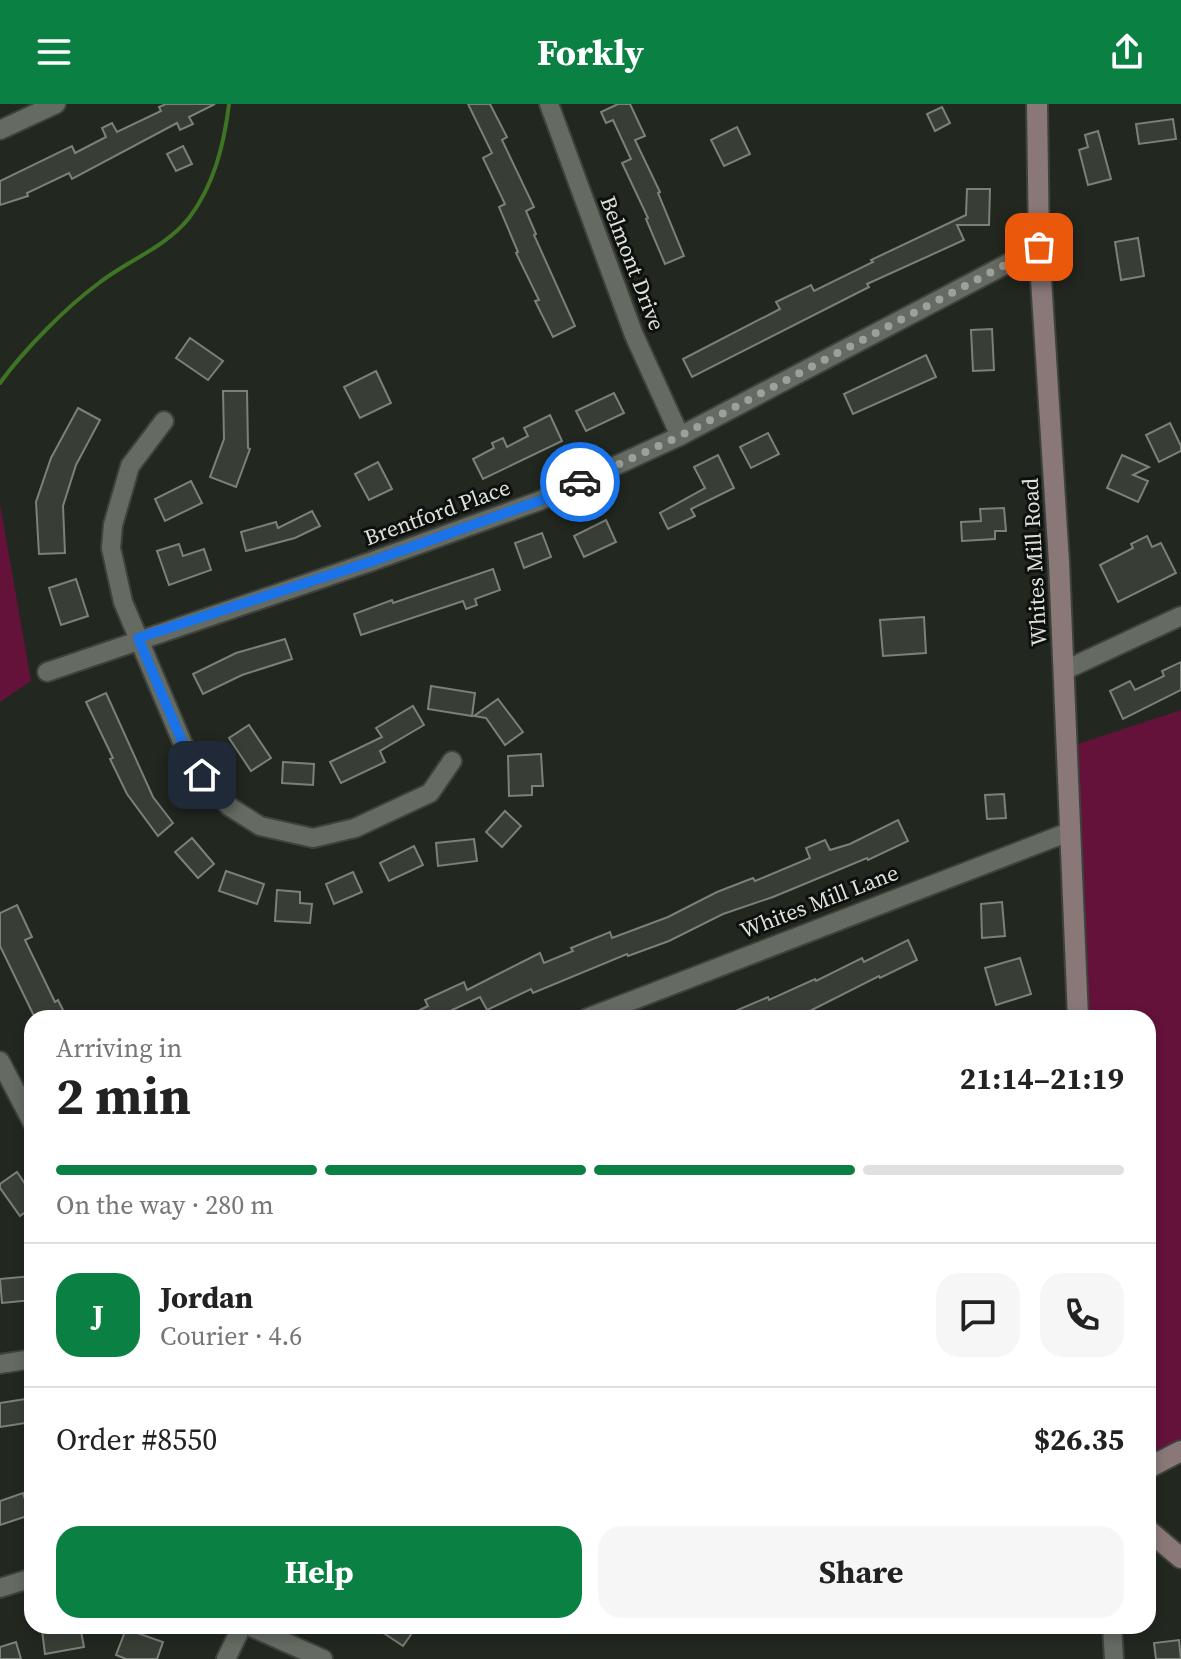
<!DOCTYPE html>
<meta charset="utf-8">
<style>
:root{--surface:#fff;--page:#f6f6f6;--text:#222;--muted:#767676;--line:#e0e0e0;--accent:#0b8043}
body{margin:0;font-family:"Source Serif 4",serif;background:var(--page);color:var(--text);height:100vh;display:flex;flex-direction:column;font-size:30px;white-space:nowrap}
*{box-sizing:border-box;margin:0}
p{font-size:26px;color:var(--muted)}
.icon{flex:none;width:44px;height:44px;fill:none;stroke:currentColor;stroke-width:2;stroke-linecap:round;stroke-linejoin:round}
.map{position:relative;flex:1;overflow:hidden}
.side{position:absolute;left:24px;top:906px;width:1132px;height:624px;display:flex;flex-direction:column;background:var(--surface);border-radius:24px;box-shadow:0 4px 12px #0003}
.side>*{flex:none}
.pin{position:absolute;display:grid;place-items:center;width:68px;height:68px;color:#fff;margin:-34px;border-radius:16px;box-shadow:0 4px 12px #0006}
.courier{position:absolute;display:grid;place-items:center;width:80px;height:80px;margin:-40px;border:6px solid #1a73e8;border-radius:50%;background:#fff;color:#222;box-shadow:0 2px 10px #0007}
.summary em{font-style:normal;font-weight:700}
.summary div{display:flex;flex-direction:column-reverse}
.summary{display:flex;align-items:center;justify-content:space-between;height:136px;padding:0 32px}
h1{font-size:52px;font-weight:700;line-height:60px}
.bar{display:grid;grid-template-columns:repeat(4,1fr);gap:12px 8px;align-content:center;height:96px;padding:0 32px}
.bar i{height:10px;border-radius:6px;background:var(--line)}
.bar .active{background:var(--accent)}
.bar p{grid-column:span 4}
.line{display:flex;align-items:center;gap:20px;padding:0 32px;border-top:2px solid var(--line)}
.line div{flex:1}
.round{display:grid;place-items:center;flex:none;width:84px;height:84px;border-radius:24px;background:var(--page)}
.cta{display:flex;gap:16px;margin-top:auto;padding:16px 32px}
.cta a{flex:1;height:92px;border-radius:24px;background:var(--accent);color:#fff;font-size:32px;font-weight:700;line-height:92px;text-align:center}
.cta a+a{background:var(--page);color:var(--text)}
header{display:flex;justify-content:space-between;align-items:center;height:104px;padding:0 32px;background:var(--accent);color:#fff;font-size:36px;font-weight:700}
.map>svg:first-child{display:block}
.green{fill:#64123a}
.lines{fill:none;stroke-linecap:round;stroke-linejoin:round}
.stream{stroke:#3f7425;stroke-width:4}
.building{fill:#383e36;stroke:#7a8178;stroke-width:2}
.street-casing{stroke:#3e423d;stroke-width:22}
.secondary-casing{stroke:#3e423d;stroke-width:24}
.street{stroke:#656b62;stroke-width:18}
.secondary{stroke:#8a7879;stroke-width:20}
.done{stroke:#9ca19b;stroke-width:8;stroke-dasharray:0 14.4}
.route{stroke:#1a73e8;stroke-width:10}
.labels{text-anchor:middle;stroke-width:6;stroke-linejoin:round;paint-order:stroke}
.street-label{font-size:22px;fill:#dee2dd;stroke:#0d100c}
</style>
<header><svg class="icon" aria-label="menu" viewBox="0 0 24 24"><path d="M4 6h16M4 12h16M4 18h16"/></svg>Forkly<svg class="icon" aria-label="share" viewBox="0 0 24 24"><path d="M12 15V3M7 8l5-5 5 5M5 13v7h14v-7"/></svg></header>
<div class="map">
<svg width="1181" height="1555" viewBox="0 0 1181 1555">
<rect width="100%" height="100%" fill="#222820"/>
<!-- green -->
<g class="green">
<path d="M0,400l31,177 -31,21z"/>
<path d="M1181,606v731l-33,14v-437h-76l-12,-268z"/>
</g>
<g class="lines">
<!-- stream -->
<path class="stream" d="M0,279c23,-32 66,-76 99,-100 28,-22 67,-36 90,-65 25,-33 35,-73 40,-114"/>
</g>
<!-- building -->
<g class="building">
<path d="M166,0h49l-26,13 4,7 -13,6 -3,-7 -105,56 -3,-6 -42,20 1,3 -28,9v-24l72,-35 3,7 31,-16 -4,-9 10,-5 5,9 44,-21 -2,-4z"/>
<path d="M468,0h22l17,33 -5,3 32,67 -8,4 10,23 -2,1 41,91 -22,11 -18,-36 4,-1 -23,-47 2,-1 -19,-45 6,-3 -22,-46 9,-5z"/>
<path d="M618,0h12l15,32 -10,4 25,52 -2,1 26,63 -19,8 -19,-45 2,-1 -26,-55 9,-4 -18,-39 -7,3 -5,-11z"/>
<path d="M942,3l8,16 -15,8 -8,-17z"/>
<path d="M1173,15l3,20 -37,5 -3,-20z"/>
<path d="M737,23l13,27 -26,12 -13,-26z"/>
<path d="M1098,27l13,48 -23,6 -9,-35 9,-3 -3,-12z"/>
<path d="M183,42l9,18 -16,7 -9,-17z"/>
<path d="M967,85h23l-1,36h-32l7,15 -97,44 2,3 -177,90 -9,-18 97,-50 -4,-7 35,-17 3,6 59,-29 -2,-2 95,-45z"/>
<path d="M1138,134l6,38 -23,4 -6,-38z"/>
<path d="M992,225l2,41 -21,1 -2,-41z"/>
<path d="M190,234l33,23 -15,19 -32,-22z"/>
<path d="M926,251l10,22 -83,37 -9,-20z"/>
<path d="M376,267l15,32 -31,15 -16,-31z"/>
<path d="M223,287h24l1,57 2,1 -14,38 -26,-10 14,-38z"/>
<path d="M614,289l10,20 -38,18 -10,-20z"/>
<path d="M78,304l22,12 -24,45 -13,41 2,47 -26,1 -3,-52 15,-44z"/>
<path d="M550,311l12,26 -79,38 -10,-20 21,-11 -2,-5 11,-5 4,9 21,-11 -4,-8z"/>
<path d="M1170,319l11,23v5l-22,11 -13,-27z"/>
<path d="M768,329l11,21 -28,14 -11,-21z"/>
<path d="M718,351l16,33 -43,21 4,7 -27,13 -8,-16 45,-25 -11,-21z"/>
<path d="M1122,351l27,12 -16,8 15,6 -10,21 -31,-14z"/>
<path d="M378,358l14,27 -23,11 -14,-26z"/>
<path d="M191,377l11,22 -37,18 -10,-22z"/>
<path d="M1004,404l2,23h-11v8l-33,2 -1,-19 20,-1 -1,-12z"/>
<path d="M312,407l8,15 -25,12 -49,13 -5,-19 35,-10 2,6z"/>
<path d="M606,416l10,22 -32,15 -10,-21z"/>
<path d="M542,429l9,24 -27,11 -9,-25z"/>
<path d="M1147,432l5,11 9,-4 15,30 -58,29 -18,-37 33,-17 -2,-4z"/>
<path d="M179,440l4,12 21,-7 7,21 -42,15 -12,-34z"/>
<path d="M493,465l7,21 -25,9 2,6 -11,4 -3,-8 -102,34 -7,-21 38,-14 1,3z"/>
<path d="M76,475l12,37 -27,9 -12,-37z"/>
<path d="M924,513l2,36 -43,3 -3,-36z"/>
<path d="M285,535l7,20 -50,16 -39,19 -10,-20 43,-21z"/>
<path d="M1181,558v28l-58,29 -13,-28 20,-10 5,9 29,-14 -2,-5z"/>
<path d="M431,582l44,7 -3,23 -44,-7z"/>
<path d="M106,589l47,104 20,26 -15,13 -31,-42 -17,-35 3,-1 -27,-56z"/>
<path d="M498,595l25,33 -18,13 -19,-27 -12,-2z"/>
<path d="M413,602l11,19 -44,26 5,11 -44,21 -11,-21 52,-25 -6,-9z"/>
<path d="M249,621l22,33 -20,13 -22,-33z"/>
<path d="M541,650l2,32h-11v9l-23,1 -1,-40z"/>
<path d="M283,658l31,2 -1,21 -31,-2z"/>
<path d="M1004,690l2,24 -19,1 -2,-24z"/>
<path d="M505,707l16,15 -19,21 -16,-15z"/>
<path d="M898,716l10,21 -40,19 -1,-2 -94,39 -50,17 -54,27 -41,15 -1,-2 -94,39 -2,-4 -44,21 -7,-13 -28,13 3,8h-51l24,-12 -3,-6 39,-18 3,8 73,-37 4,10 29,-12 -2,-3 39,-16 2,6 56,-21 49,-25 36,-14 2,3 55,-23 -4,-10 19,-8 5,10 20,-6z"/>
<path d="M192,734l22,26 -16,14 -23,-26z"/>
<path d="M474,735l3,22 -39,5 -2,-23z"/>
<path d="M414,742l9,19 -34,16 -9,-18z"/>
<path d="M226,767l38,13 -7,20 -38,-13z"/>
<path d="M353,768l9,20 -28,12 -8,-20z"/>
<path d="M277,786l23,2v11l12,1 -2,19 -35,-2z"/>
<path d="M1002,798l3,34 -23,2 -1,-34z"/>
<path d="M17,801l15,32 -7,3 30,62 3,-2 9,18h-32l-35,-72v-33z"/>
<path d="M908,836l9,20 -37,18 -1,-2 -83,42h-77l49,-21 1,3 46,-21 1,2 46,-23 2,4z"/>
<path d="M1020,854l11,36 -35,11 -11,-37z"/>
<path d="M17,1068l15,22v13l-12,9 -20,-28v-4z"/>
<path d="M32,1172v24l-30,3 -2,-24z"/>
<path d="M32,1294v24l-32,5v-24z"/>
<path d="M23,1389l7,22 -30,10v-24z"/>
<path d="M63,1522h17l4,21 -39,7 -3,-24z"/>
<path d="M373,1522h44l-14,20z"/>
<path d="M126,1525l37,13 -6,17h-31l-10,-4z"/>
<path d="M1179,1536l2,19h-25l-2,-16z"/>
<path d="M16,1538l5,17h-21v-12z"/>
</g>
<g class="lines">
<defs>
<g id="street">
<path d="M549,0l85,231 46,101"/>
<path d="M0,26l56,-26"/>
<path d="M164,317l-34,45 -17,59 -2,23 12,54 60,142 19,31 28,32 30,19 53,12 42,-10 75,-35 22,-32"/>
<path d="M1063,567l118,-55"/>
<path d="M47,568l323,-110 169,-61 141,-65 359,-189"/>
<path d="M587,914l482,-186"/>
<path d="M0,957l32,61"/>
<path d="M0,1260l32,-5"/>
<path d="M0,1484l32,-10"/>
<path d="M249,1522l74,33"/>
<path d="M1112,1522l2,33"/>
<path d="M226,1555l16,-33"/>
</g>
<g id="secondary">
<path d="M1037,0l2,143 20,315 19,456"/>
<path d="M1148,1364l33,-17"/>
<path d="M1148,1426l33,28"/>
</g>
</defs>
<!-- street casing -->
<use href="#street" class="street-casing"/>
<!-- secondary casing -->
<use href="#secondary" class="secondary-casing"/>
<!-- street -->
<use href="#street" class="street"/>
<!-- secondary -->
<use href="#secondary" class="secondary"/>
</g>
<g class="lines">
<!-- done -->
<path class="done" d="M580,378l100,-46 359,-189"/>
<!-- route -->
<path class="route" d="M202,671l-19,-31 -45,-106 232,-76 169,-61 41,-19"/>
</g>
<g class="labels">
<!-- street labels -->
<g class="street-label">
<text transform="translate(633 159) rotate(69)" y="8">Belmont Drive</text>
<text transform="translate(437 408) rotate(-20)" y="8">Brentford Place</text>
<text transform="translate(1034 458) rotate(-93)" y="8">Whites Mill Road</text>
<text transform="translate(819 797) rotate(-21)" y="8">Whites Mill Lane</text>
</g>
</g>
</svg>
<div class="pin" style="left:1039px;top:143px;background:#ea580c"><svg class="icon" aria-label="bag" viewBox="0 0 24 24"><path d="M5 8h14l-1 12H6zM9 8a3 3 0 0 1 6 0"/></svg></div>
<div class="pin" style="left:202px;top:671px;background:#1f2937"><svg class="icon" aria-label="home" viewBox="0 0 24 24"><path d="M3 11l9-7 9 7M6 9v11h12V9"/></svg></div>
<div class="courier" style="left:580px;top:378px"><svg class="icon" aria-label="car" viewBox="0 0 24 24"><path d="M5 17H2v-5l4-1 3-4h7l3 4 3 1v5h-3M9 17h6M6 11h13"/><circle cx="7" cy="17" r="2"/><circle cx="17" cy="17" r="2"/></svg></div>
<section class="side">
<div class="summary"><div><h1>2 min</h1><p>Arriving in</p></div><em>21:14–21:19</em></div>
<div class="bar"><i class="active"></i><i class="active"></i><i class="active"></i><i></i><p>On the way · 280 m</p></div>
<div class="line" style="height:144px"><b class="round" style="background:var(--accent);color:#fff">J</b><div><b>Jordan</b><p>Courier · 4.6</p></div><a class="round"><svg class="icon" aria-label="chat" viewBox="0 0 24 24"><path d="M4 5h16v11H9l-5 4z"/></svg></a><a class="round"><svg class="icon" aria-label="phone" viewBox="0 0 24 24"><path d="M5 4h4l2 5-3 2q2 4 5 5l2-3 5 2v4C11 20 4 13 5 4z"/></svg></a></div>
<div class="line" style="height:104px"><div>Order #8550</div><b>$26.35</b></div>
<div class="cta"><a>Help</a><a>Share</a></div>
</section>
</div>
